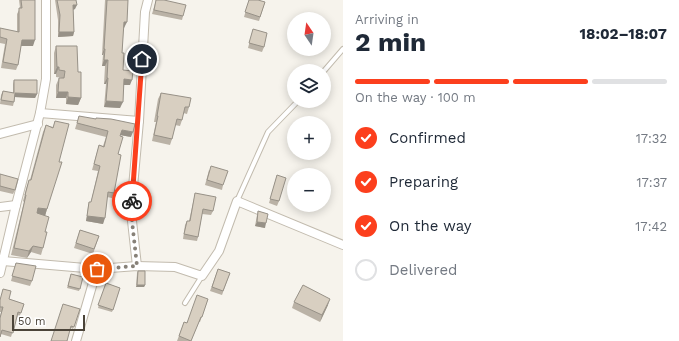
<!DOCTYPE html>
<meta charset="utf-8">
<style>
:root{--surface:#fff;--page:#f2f2f3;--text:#1f2937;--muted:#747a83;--line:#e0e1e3;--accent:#fc3f1d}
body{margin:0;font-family:"Work Sans",sans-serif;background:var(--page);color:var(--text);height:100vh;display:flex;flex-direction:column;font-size:15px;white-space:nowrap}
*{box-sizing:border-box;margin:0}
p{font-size:13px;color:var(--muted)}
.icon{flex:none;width:22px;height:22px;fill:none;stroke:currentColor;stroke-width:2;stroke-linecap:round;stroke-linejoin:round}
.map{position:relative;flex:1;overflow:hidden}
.panel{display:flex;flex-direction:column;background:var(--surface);width:336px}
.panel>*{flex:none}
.needle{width:26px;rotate:347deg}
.controls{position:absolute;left:287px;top:12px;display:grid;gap:8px}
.controls a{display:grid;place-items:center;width:44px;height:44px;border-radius:50%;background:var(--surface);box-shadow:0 2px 10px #0003;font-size:20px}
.scale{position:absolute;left:12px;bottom:10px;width:73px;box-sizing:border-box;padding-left:4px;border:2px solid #4b4439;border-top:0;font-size:11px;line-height:14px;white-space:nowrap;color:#4b4439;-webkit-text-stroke:3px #fff;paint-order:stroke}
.pin{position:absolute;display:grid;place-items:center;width:34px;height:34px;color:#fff;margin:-17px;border:2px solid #fff;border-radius:50%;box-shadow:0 1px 4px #0007}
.courier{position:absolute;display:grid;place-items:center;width:40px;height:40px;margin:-20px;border:3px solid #fc3f1d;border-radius:50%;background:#fff;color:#222;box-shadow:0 1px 5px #0007}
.head em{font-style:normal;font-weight:700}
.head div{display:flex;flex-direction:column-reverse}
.head{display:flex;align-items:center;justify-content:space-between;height:68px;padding:0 12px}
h1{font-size:26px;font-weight:700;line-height:30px}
.bar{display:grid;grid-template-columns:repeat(4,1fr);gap:6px 4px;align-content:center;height:48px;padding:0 12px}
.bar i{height:5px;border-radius:3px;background:var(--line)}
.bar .selected{background:var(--accent)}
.bar p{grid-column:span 4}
ol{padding:0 12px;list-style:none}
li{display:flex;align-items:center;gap:12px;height:44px}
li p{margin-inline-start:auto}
li .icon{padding:4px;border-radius:50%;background:var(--accent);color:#fff;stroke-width:4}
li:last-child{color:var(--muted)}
li i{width:22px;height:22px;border:2px solid var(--line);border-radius:50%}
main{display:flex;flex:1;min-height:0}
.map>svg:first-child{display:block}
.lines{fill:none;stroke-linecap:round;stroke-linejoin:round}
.service-casing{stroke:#c2bbae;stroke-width:6}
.minor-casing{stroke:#c2bbae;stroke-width:10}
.service{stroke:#fff;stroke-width:4}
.minor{stroke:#fff;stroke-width:8}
.wall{fill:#bab2a6}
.shaded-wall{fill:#979187}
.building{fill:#d8cfc1;stroke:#979187}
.done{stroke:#878178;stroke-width:4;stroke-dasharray:0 7.2}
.route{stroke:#fc3f1d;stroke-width:5}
</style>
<main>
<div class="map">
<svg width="343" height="341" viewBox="0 0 343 341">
<rect width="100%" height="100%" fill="#f6f3ec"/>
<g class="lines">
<defs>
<g id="service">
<path d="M324,71l19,-22"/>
<path d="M237,201l31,-69 30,-31"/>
<path d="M185,303l17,-27"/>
</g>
<g id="minor">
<path d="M40,113l99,8"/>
<path d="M0,134l38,-10"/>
<path d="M0,207l16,-2"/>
<path d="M3,261l94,8 40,-3 38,1 27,9 17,-25 18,-50 106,44"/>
<path d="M137,266l-5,-45v-23l7,-77 6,-109 3,-12"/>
<path d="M0,273l16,-68 24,-92 6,-34v-79"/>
<path d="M76,341l21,-72"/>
</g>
</defs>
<!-- service casing -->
<use href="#service" class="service-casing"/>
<!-- minor casing -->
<use href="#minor" class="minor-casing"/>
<!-- service -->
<use href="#service" class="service"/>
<!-- minor -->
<use href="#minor" class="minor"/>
</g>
<!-- wall -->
<g class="wall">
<path d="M19,0h16l-2,46h-12l-3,19 -2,5 -15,-2 4,-24 -5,-1v-15l17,4v-18l3,-6z"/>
<path d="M55,0h21l-1,9 -2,1 1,22 -1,4 -15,1v-17z"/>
<path d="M105,0h23l-4,28h-1l-1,25 1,17 7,15h-6l-4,23 -16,-1 2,-23h-2l1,-18h-3l1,-11h-1z"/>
<path d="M156,0l27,16 -1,4 -30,-6z"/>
<path d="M249,0l16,2 -6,19 -15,-4z"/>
<path d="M253,29l11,18 -2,5 -14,-4z"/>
<path d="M56,46l22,26 3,26 -3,7 -12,-1v-6h-10v-13l3,-7h3l-6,-1v-3h-2v-21z"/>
<path d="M14,80l23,14 -2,4 -20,-1 -2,9 -13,-2 1,-9 2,-4 10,2v-9z"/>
<path d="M161,93l28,14 -2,7 -4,-1 -1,7 -2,6 -5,-1 -3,14 -2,6 -18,-4 4,-19h-2l4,-23z"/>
<path d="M79,116l52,21 -11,-2 -6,58 -2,5 -5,-1 -4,27 -17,-3 2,-14 1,-5h2l7,-31 -6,-1 7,-25 4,1 3,-9 -31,-8z"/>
<path d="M55,121l-8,88 -2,7v16l-2,16 -2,7 -10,-3 -4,6 -16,-3 13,-53 -1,-1 4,-15 2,-6h1l13,-48 3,-7 7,2z"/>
<path d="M209,170l14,15 -1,5 -17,-5z"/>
<path d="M0,174l15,16 -2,4 -13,-3z"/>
<path d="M277,175l2,26 -2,5 -8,-3z"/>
<path d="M195,193l18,18 -2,4 -9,-1 -4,23 -1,4 -14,-2 2,-14 2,-4h2l5,-23z"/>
<path d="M258,211l7,17 -10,-2 2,-11z"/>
<path d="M80,230l19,6 -6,18 -19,-6z"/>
<path d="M16,263l16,18 -2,5 -19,-5z"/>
<path d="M218,269l12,4 -8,22 -12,-4z"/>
<path d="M138,271l7,14 -1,2h-8l1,-14z"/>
<path d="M71,274l12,3 -4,14 -12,-3z"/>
<path d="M106,283l14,5 -8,24 -14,-4z"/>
<path d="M0,299h9l15,5 -5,14 -2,-1 -6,20 -10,-3 -1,3v-20l1,-5h-1z"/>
<path d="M208,299l-8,23h-1l-8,19h-14l7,-19 3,1z"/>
<path d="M294,302l34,3 -8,17 -28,-14z"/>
<path d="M80,309l-7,20 -2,-1 -20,13z"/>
</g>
<!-- shaded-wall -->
<g class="shaded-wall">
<path d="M73,5h4l-2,4 -3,1z"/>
<path d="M124,22h3l-3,6h-3z"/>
<path d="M59,32h15l-1,4 -15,1z"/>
<path d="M22,40h13l-2,6h-13z"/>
<path d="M104,49h1l-2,6h-1z"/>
<path d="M104,60h4l-3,6h-3z"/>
<path d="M57,67h2l-3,7h-2z"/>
<path d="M107,78h1l-2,6h-2z"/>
<path d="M124,79l8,1 -2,5h-8z"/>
<path d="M58,92h10l-2,6h-10z"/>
<path d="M15,93l22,1 -2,4 -21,-1z"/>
<path d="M68,97l13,1 -3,7 -12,-1z"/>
<path d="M106,101l17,1 -3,6 -16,-1z"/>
<path d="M122,130l11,2 -2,5 -11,-2z"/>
<path d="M38,208l9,1 -2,7 -9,-1z"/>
<path d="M87,216l18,2 -2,6 -17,-3z"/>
<path d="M257,222l9,1 -1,5 -10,-2z"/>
<path d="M33,246l-2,6 -4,6 2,-7z"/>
<path d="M137,285h8l-1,2h-8z"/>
<path d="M330,299l-2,6 -8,17 2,-7z"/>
</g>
<!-- building -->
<g class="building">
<path d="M21,0h14v40h-13l-4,25 -15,-3 4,-23 -7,-2v-9l19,4v-24h3z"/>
<path d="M57,0h19l1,5h-4l1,27h-15l1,-17z"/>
<path d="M107,0h21l-1,22h-3l-2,31h2l-1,17 10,1 -1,9 -8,-1 -1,23 -17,-1 2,-23h-1l1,-18h-4l1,-11h-1z"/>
<path d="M156,0h8l22,5 -3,11 -29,-6z"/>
<path d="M249,0h9l7,2 -5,15 -15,-5z"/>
<path d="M253,29l14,4 -3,14 -15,-4z"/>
<path d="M56,46h21l1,26h3v26l-13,-1v-5h-10l1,-14h5l1,-7 -6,-1v-3h-2z"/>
<path d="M14,80h23v14l-22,-1 -1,9 -13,-2 2,-9 11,2z"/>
<path d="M161,93l30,5 -2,9h-4l-3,13 -5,-1 -5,20 -18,-4 4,-19h-1z"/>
<path d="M79,116l17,3v-1l15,1 24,5 -2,8 -11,-2 -2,6 3,1 -5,17 3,1 -7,38 -6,-1 -3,26 -18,-2 2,-14h2l9,-36 -6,-2 5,-19 5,2 4,-16 -31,-8z"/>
<path d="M55,121l14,3 -10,38h3l-15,47 -9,-1 -1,5 12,4 -4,15h2l-4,16 -10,-2 -4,5 -15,-3 12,-53h-1l4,-15h2l15,-55 7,3z"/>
<path d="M211,166l17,5 -5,14 -16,-5z"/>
<path d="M0,174l18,5 -3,11 -15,-4z"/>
<path d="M277,175l9,3 -7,23 -9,-2z"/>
<path d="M195,193l21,4 -3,14 -10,-2 -5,28 -14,-3 3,-13h3z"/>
<path d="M258,211l10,3 -2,9 -9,-1z"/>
<path d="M80,230l19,6 -5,13 -18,-6z"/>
<path d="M16,263l20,3 -4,15 -20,-5z"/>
<path d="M218,269l12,4 -7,18 -11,-4z"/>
<path d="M138,271h7v14h-8z"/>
<path d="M71,274l12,3 -3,12 -12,-3z"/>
<path d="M106,283l14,5 -7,22 -15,-5z"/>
<path d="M303,285l27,14 -8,16 -28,-13z"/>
<path d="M3,289l8,2 -2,8 15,5 -3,9 -3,-1 -5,21 -11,-3 -2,7v-19l3,-11h-3v-7z"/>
<path d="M197,295l11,4 -6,18h-1l-10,24 -12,-5 5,-14 3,1z"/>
<path d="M63,304l17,5 -6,18 -3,-1 -4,15h-16z"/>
</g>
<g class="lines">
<!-- done -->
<path class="done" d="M97,269l40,-3 -5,-45v-20"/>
<!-- route -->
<path class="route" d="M132,201l10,-142"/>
</g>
</svg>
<div class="controls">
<a><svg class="needle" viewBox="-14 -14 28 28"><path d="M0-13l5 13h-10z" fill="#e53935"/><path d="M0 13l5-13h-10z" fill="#747a83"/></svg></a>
<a><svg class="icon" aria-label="layers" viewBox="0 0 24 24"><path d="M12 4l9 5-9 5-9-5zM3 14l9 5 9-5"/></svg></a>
<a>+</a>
<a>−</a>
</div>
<div class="scale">50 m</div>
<div class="pin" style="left:97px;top:269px;background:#ea580c"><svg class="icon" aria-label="bag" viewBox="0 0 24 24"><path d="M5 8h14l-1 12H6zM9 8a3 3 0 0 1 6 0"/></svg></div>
<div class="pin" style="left:142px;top:59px;background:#1f2937"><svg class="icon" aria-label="home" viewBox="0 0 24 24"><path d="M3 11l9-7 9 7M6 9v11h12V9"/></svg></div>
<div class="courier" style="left:132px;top:201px"><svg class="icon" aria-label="bike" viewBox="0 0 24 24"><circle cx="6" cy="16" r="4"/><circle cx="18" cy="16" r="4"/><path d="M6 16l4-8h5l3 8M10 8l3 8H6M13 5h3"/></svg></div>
</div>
<section class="panel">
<div class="head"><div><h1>2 min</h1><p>Arriving in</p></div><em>18:02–18:07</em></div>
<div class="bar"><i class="selected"></i><i class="selected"></i><i class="selected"></i><i></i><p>On the way · 100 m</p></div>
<ol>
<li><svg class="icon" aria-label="check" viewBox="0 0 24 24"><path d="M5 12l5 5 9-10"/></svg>Confirmed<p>17:32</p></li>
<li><svg class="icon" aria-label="check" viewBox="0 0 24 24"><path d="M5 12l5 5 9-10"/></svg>Preparing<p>17:37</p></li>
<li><svg class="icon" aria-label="check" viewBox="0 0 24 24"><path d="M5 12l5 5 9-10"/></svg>On the way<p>17:42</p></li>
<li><i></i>Delivered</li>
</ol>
</section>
</main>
